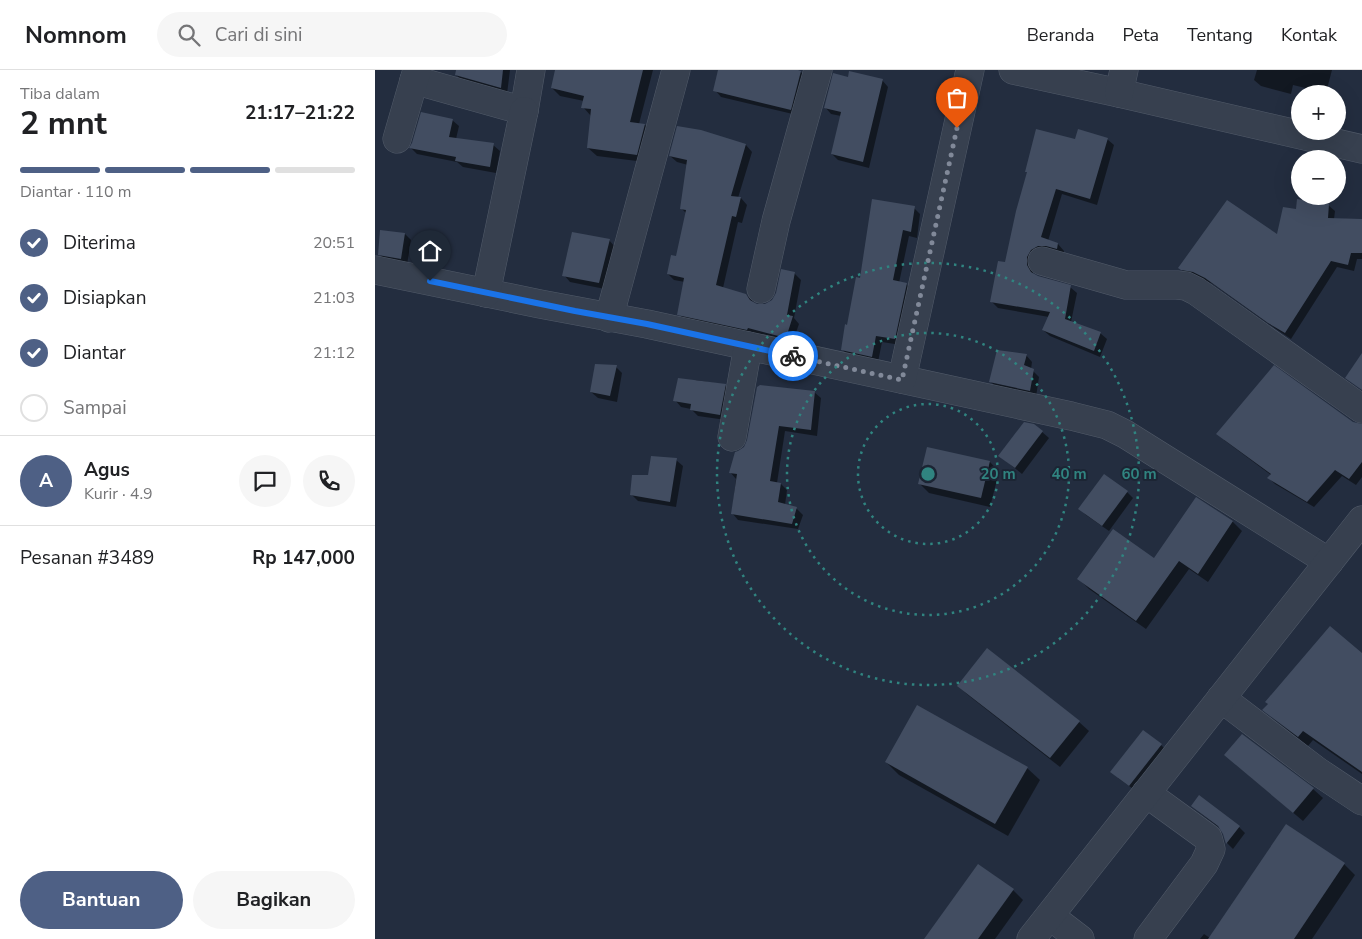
<!DOCTYPE html>
<html lang="id">
<meta charset="utf-8">
<style>
:root{--surface:#fff;--page:#f6f6f6;--text:#202124;--muted:#757577;--line:#e0e0e0;--accent:#4e6085}
body{margin:0;font-family:"Nunito Sans",sans-serif;background:var(--page);color:var(--text);height:100vh;display:flex;flex-direction:column;font-size:19px;white-space:nowrap}
*{box-sizing:border-box;margin:0}
p{font-size:16px;color:var(--muted)}
.icon{flex:none;width:28px;height:28px;fill:none;stroke:currentColor;stroke-width:2;stroke-linecap:round;stroke-linejoin:round}
.map{position:relative;flex:1;overflow:hidden}
.side{display:flex;flex-direction:column;background:var(--surface);width:375px}
.side>*{flex:none}
.buttons{position:absolute;left:916px;top:15px;display:grid;gap:10px}
.buttons a{display:grid;place-items:center;width:55px;height:55px;border-radius:50%;background:var(--surface);box-shadow:0 5px 20px #0002;font-size:25px}
.pin{position:absolute;display:grid;place-items:center;width:42px;height:42px;color:#fff;margin:-51px -21px;border-radius:50% 50% 50% 0;rotate:-45deg;box-shadow:0 0 5px #0007}
.pin .icon{rotate:45deg}
.courier{position:absolute;display:grid;place-items:center;width:50px;height:50px;margin:-25px;border:4px solid #1a73e8;border-radius:50%;background:#fff;color:#222;box-shadow:0 1px 6px #0007}
.head em{font-style:normal;font-weight:700}
.head div{display:flex;flex-direction:column-reverse}
.head{display:flex;align-items:center;justify-content:space-between;height:85px;padding:0 20px}
h1{font-size:32px;font-weight:700;line-height:38px}
.bar{display:grid;grid-template-columns:repeat(4,1fr);gap:8px 5px;align-content:center;height:60px;padding:0 20px}
.bar i{height:6px;border-radius:4px;background:var(--line)}
.bar .current{background:var(--accent)}
.bar p{grid-column:span 4}
.line{display:flex;align-items:center;gap:12px;padding:0 20px;border-top:1px solid var(--line)}
.line div{flex:1}
.round{display:grid;place-items:center;flex:none;width:52px;height:52px;border-radius:26px;background:var(--page)}
ol{padding:0 20px;list-style:none}
li{display:flex;align-items:center;gap:15px;height:55px}
li p{margin-inline-start:auto}
li .icon{padding:5px;border-radius:50%;background:var(--accent);color:#fff;stroke-width:4}
li:last-child{color:var(--muted)}
li i{width:28px;height:28px;border:2px solid var(--line);border-radius:50%}
.button{display:flex;gap:10px;margin-top:auto;padding:10px 20px}
.button a{flex:1;height:58px;border-radius:30px;background:var(--accent);color:#fff;font-size:20px;font-weight:700;line-height:58px;text-align:center}
.button a+a{background:var(--page);color:var(--text)}
header{display:flex;align-items:center;gap:30px;box-sizing:border-box;height:70px;padding:0 25px;background:var(--surface);border-bottom:1px solid var(--line)}
header strong{font-size:24px}
nav{display:flex;gap:28px;margin-inline-start:auto;font-size:18px}
.search{width:350px;height:45px;background:var(--page);display:flex;align-items:center;gap:12px;box-sizing:border-box;padding:0 18px;border-radius:28px;color:var(--muted);font-size:19px}
main{display:flex;flex:1;min-height:0}
.map>svg:first-child{display:block}
.shadow{fill:#0007}
.building{fill:#424d61}
.lines{fill:none;stroke-linecap:round;stroke-linejoin:round}
.minor-casing{stroke:#525b6a;stroke-width:29}
.minor{stroke:#37404f;stroke-width:28}
.done{stroke:#818999;stroke-width:5;stroke-dasharray:0 9}
.route{stroke:#1a73e8;stroke-width:6}
.ring{fill:none;stroke:#308480;stroke-width:2.5;stroke-dasharray:2.5 5}
.centre{fill:#308480;stroke:#1c2534;stroke-width:2.5}
.ring-label{font-size:15px;text-anchor:middle;font-weight:bold;fill:#308480;stroke:#1c2534;stroke-width:4;stroke-linejoin:round;paint-order:stroke}
</style>
<header>
<strong>Nomnom</strong>
<div class="search"><svg class="icon" aria-label="search" viewBox="0 0 24 24"><circle cx="10" cy="10" r="6"/><path d="M15 15l6 6"/></svg>Cari di sini</div>
<nav><a>Beranda</a><a>Peta</a><a>Tentang</a><a>Kontak</a></nav>
</header>
<main>
<section class="side">
<div class="head"><div><h1>2 mnt</h1><p>Tiba dalam</p></div><em>21:17–21:22</em></div>
<div class="bar"><i class="current"></i><i class="current"></i><i class="current"></i><i></i><p>Diantar · 110 m</p></div>
<ol>
<li><svg class="icon" aria-label="check" viewBox="0 0 24 24"><path d="M5 12l5 5 9-10"/></svg>Diterima<p>20:51</p></li>
<li><svg class="icon" aria-label="check" viewBox="0 0 24 24"><path d="M5 12l5 5 9-10"/></svg>Disiapkan<p>21:03</p></li>
<li><svg class="icon" aria-label="check" viewBox="0 0 24 24"><path d="M5 12l5 5 9-10"/></svg>Diantar<p>21:12</p></li>
<li><i></i>Sampai</li>
</ol>
<div class="line" style="height:90px"><b class="round" style="background:var(--accent);color:#fff">A</b><div><b>Agus</b><p>Kurir · 4.9</p></div><a class="round"><svg class="icon" aria-label="chat" viewBox="0 0 24 24"><path d="M4 5h16v11H9l-5 4z"/></svg></a><a class="round"><svg class="icon" aria-label="phone" viewBox="0 0 24 24"><path d="M5 4h4l2 5-3 2q2 4 5 5l2-3 5 2v4C11 20 4 13 5 4z"/></svg></a></div>
<div class="line" style="height:65px"><div>Pesanan #3489</div><b>Rp 147,000</b></div>
<div class="button"><a>Bantuan</a><a>Bagikan</a></div>
</section>
<div class="map">
<svg width="987" height="869" viewBox="0 0 987 869">
<rect width="100%" height="100%" fill="#232d3f"/>
<!-- shadow -->
<g class="shadow">
<path d="M82,0h53l-3,24 -44,-13 -7,-6z"/>
<path d="M182,0h96l-14,54 6,1 8,8 -8,29 -48,-6 -9,-8 3,-32 -8,-9 1,-6 -24,-5 -8,-8z"/>
<path d="M345,0h74l7,2 6,7 -10,36 -76,-18 -6,-7z"/>
<path d="M882,0h75l-6,23 -33,-8 -2,9 -30,-8 -7,-6z"/>
<path d="M474,8l33,2 6,7 -19,81 -31,-8 -6,-6 9,-38 -10,-2 -6,-7z"/>
<path d="M77,50l7,6 -3,13 37,6 7,6 -4,22 -33,-6 -6,-5 -40,-8 -6,-6z"/>
<path d="M732,69l7,6 -17,60 -35,-11 -14,47 10,3 6,7 -1,4 -30,9v9l2,3 35,11 7,6 -6,29 29,11 7,6 -7,18 -50,-21 -7,-6 6,-13 -51,-9 -6,-6 14,-39 22,-90 -2,-2 50,-30z"/>
<path d="M371,75l6,7 -14,46h3l6,7 -5,18 -4,-1 -15,66 23,7 11,10h9l7,-4 21,-28 7,7 -7,38 5,6 -7,20 -107,-23 -6,-7 6,-32 -11,-2 -6,-6 9,-17 10,-43 -5,-5 6,-44 -11,-3 -7,-6z"/>
<path d="M953,135l7,6 -1,8 28,1v39h-5l-3,12 -17,-4 -46,72 -15,-10 -63,-45 -13,-6 -14,-4 -6,-6 98,-32 19,-25z"/>
<path d="M539,138l6,6 -3,24 -8,-2 -10,47 7,1 7,7 -12,54 -19,-3 -4,20 -29,-6 -6,-6 5,-24 13,-47z"/>
<path d="M30,164l6,6 -4,25 -21,-4 -7,-7z"/>
<path d="M234,170l6,7 -10,42 -35,-7 -6,-7z"/>
<path d="M651,285l6,7 -1,7 8,8 -3,20 -39,-9 -6,-6z"/>
<path d="M241,297l6,6 -5,29 -19,-4 -7,-6z"/>
<path d="M321,310l29,5 6,6 -5,29 -28,-4 -7,-7 -10,-2 -6,-7 20,-18z"/>
<path d="M439,322l7,6 -4,38 -32,-5 -8,52 4,1 6,6 -2,15 12,4 6,6 -5,14 -60,-9 -6,-7 4,-34 -6,-7 8,-19z"/>
<path d="M977,353l10,3v51l-6,8 -14,-9 -28,31 -39,-23 -6,-6 2,-3 -47,-35z"/>
<path d="M659,355l15,13 -27,36 -22,-18z"/>
<path d="M301,390l7,6 -7,41 -38,-6 -7,-7 18,-18z"/>
<path d="M615,392l9,10 -9,35 -61,-14 -10,-10z"/>
<path d="M752,422l6,6 -24,33 -23,-16 -6,-6z"/>
<path d="M821,428l37,24 9,9 -34,51 -19,-13 -43,60 -57,-40 -10,-10 76,-19z"/>
<path d="M987,585v119l-49,-34 -5,6 -34,-27 -10,-9 5,-6z"/>
<path d="M583,616l121,36 10,9 -29,36 -92,-72z"/>
<path d="M786,675l6,6 -31,40 -18,-13z"/>
<path d="M511,692l141,6 13,12 -32,56 -109,-61z"/>
<path d="M860,694l78,25 10,9 -20,23z"/>
<path d="M817,736l47,21 6,6 -12,16 -6,-6 -3,-10 -3,-4 -22,-17z"/>
<path d="M969,794l11,11 -43,64h-112l4,-5 6,4z"/>
<path d="M603,796l35,24 10,10 -28,39h-61z"/>
</g>
<!-- building -->
<g class="building">
<path d="M81,0h47l-2,18 -46,-13z"/>
<path d="M180,0h88l-13,52 15,2 -8,31 -50,-7 4,-39 -10,-1 3,-12 -33,-8z"/>
<path d="M343,0h80l3,1 -10,39 -78,-19z"/>
<path d="M474,1l34,8 -20,83 -32,-8 10,-42 -17,-4 9,-35 15,4z"/>
<path d="M46,42l32,7 -4,18 45,6 -4,24 -35,-6 1,-4 -47,-9 3,-5z"/>
<path d="M302,56l24,4 45,14 -15,52 10,1 -5,20 -4,-1 -16,69 30,9 4,6 7,4h8l7,-4 4,-7 5,-24 14,3 -8,43 6,1 -7,22 -38,-10 -1,2 -70,-15 7,-37 -17,-4 4,-19 5,1 10,-46 -6,-1 7,-49 -18,-4z"/>
<path d="M661,59l39,10 3,-10 30,9 -18,61 -34,-10 -15,48 17,6 -1,6 -11,-3h-8l-7,4 -4,7v8l4,7 7,4 33,9 -6,34 36,13 -7,19 -52,-21 8,-18 -60,-10 8,-41 7,1 11,-51 11,-39h-2z"/>
<path d="M497,129l43,7 -4,26 -8,-2 -10,50 14,3 -12,56 -19,-3 -4,21 -31,-7 4,-26 2,1 9,-48 4,1z"/>
<path d="M922,129l32,5 -1,14 34,1v34h-11l-3,12 -17,-4 -46,72 -17,-10 -63,-45 -12,-6 -12,-2 -3,-2 49,-68 50,34 6,-27 13,2z"/>
<path d="M5,160l25,3 -4,26 -23,-4z"/>
<path d="M197,162l38,7 -11,44 -37,-7z"/>
<path d="M622,280l30,4 -3,11 10,4 -4,22 -41,-9z"/>
<path d="M987,283v37l-17,-12z"/>
<path d="M220,294l22,1 -7,31 -20,-4z"/>
<path d="M899,295l79,57 9,2v38l-13,17 -14,-9 -28,32 -40,-24 4,-4 -55,-40z"/>
<path d="M303,308l48,6 -6,31 -30,-5 1,-6 -18,-3z"/>
<path d="M385,315l55,6 -4,39 -32,-4 -9,55 11,2 -3,19 19,5 -5,17 -61,-10 6,-40 -8,-1 6,-21 3,-1 6,-4 3,-7 10,-53z"/>
<path d="M649,352l10,2 9,7 -28,37 -17,-12z"/>
<path d="M552,377l63,14 -9,37 -63,-14z"/>
<path d="M276,386l26,2 -7,44 -40,-7 2,-20h16z"/>
<path d="M729,404l24,17 -26,35 -24,-17z"/>
<path d="M821,427l37,24 -35,53 -19,-13 -43,60 -59,-42 36,-50 41,29z"/>
<path d="M955,556l32,27v119l-59,-41 -5,6 -36,-27 6,-6 -3,-2z"/>
<path d="M612,578l93,73 -30,37 -93,-72z"/>
<path d="M542,635l111,62 -33,57 -110,-62z"/>
<path d="M768,660l19,14 -33,42 -19,-14z"/>
<path d="M867,664l72,54 -21,25 -69,-58z"/>
<path d="M824,725l41,31 -14,18 -3,-10 -5,-8 -27,-20z"/>
<path d="M911,754l59,39 -51,76h-86z"/>
<path d="M603,794l36,25 -36,50h-54z"/>
</g>
<g class="lines">
<defs>
<g id="minor">
<path d="M638,0l106,23 243,56"/>
<path d="M39,10l110,31 7,-41"/>
<path d="M744,23l5,-23"/>
<path d="M22,69l20,-69"/>
<path d="M667,191l84,24h51l9,1 10,5 166,118"/>
<path d="M0,200l165,34 107,20 424,92 36,9 18,9 204,128"/>
<path d="M386,219l15,-68 42,-151"/>
<path d="M111,223l38,-182"/>
<path d="M234,248l67,-248"/>
<path d="M527,309l68,-309"/>
<path d="M357,367l16,-91"/>
<path d="M846,628l96,73 45,30"/>
<path d="M771,723l62,45 3,11 -7,15 -56,75"/>
<path d="M675,846l30,23"/>
<path d="M656,869l331,-419"/>
</g>
</defs>
<!-- minor casing -->
<use href="#minor" class="minor-casing"/>
<!-- minor -->
<use href="#minor" class="minor"/>
</g>
<g class="lines">
<!-- done -->
<path class="done" d="M418,286l109,24 55,-252"/>
<!-- route -->
<path class="route" d="M55,211l145,30 72,13 146,32"/>
</g>
<!-- distance rings -->
<g class="ring">
<circle cx="553" cy="404" r="70"/>
<circle cx="553" cy="404" r="141"/>
<circle cx="553" cy="404" r="211"/>
</g>
<circle cx="553" cy="404" r="8" class="centre"/>
<g class="ring-label">
<text x="623" y="409">20 m</text>
<text x="694" y="409">40 m</text>
<text x="764" y="409">60 m</text>
</g>
</svg>
<div class="buttons">
<a>+</a>
<a>−</a>
</div>
<div class="pin" style="left:582px;top:58px;background:#ea580c"><svg class="icon" aria-label="bag" viewBox="0 0 24 24"><path d="M5 8h14l-1 12H6zM9 8a3 3 0 0 1 6 0"/></svg></div>
<div class="pin" style="left:55px;top:211px;background:#1f2937"><svg class="icon" aria-label="home" viewBox="0 0 24 24"><path d="M3 11l9-7 9 7M6 9v11h12V9"/></svg></div>
<div class="courier" style="left:418px;top:286px"><svg class="icon" aria-label="bike" viewBox="0 0 24 24"><circle cx="6" cy="16" r="4"/><circle cx="18" cy="16" r="4"/><path d="M6 16l4-8h5l3 8M10 8l3 8H6M13 5h3"/></svg></div>
</div>
</main>
